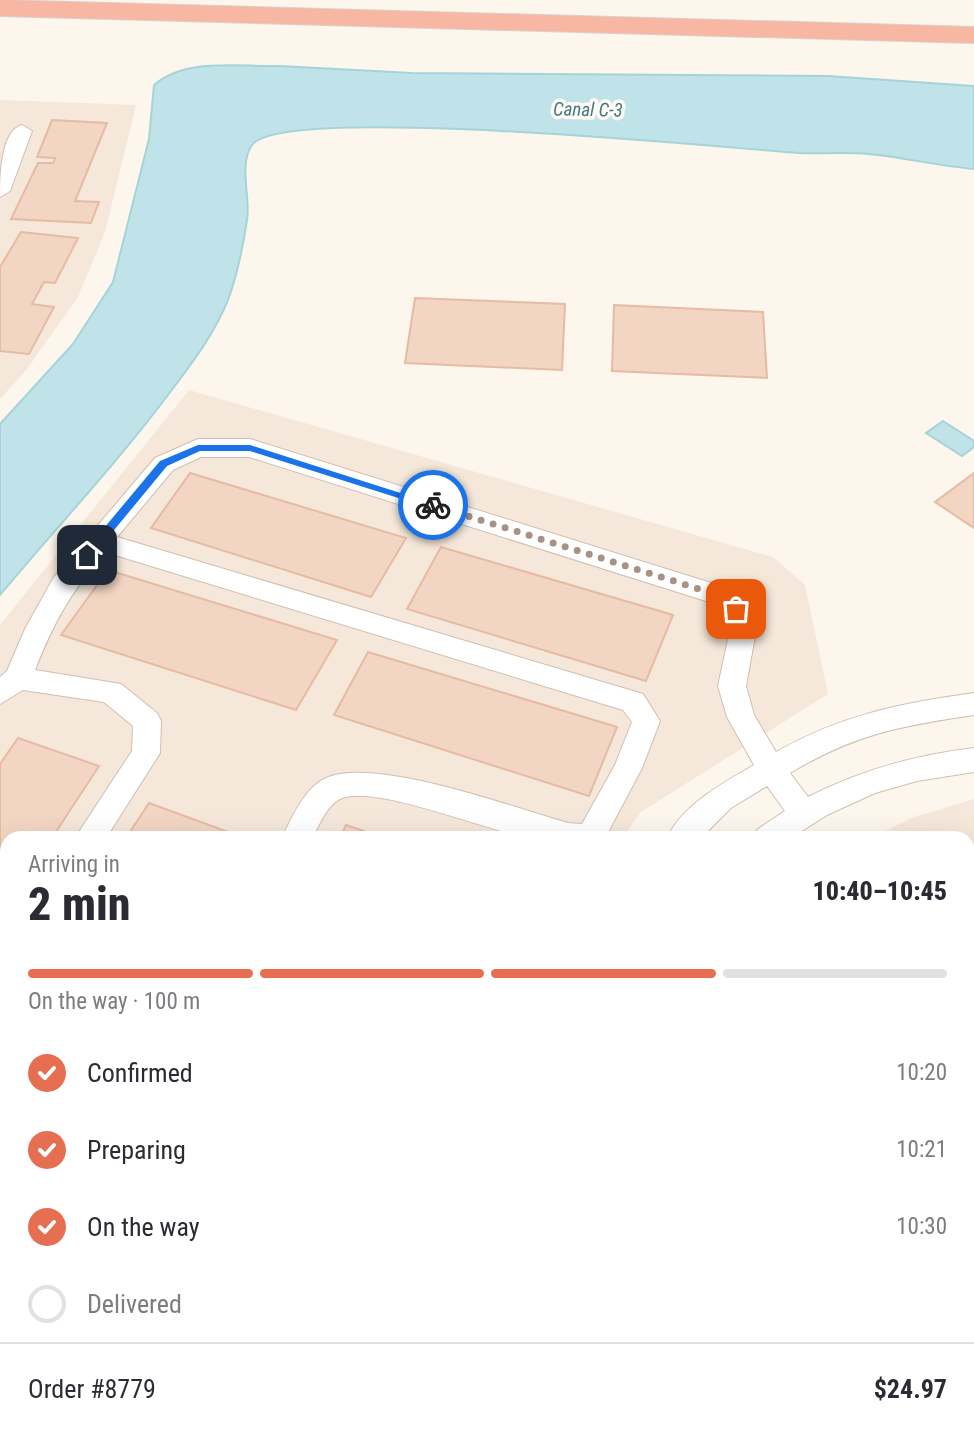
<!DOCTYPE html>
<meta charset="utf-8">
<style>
:root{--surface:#fff;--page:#f2f2f3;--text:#2b2b33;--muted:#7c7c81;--line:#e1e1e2;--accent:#e76f51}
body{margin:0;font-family:"Roboto Condensed",sans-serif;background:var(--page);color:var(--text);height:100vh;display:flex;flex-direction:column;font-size:26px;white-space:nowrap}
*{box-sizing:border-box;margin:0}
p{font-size:23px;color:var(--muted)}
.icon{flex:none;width:38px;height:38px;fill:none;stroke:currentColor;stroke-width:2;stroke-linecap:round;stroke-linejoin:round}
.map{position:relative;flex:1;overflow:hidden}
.drawer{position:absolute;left:0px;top:831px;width:975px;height:618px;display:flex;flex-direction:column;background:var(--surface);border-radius:21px 21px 0 0;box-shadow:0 7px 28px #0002}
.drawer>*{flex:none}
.pin{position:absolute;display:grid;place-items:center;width:60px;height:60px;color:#fff;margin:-30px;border-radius:14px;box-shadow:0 4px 10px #0006}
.courier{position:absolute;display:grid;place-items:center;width:70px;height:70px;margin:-35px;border:5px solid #1a73e8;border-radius:50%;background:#fff;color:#222;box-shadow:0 2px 9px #0007}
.headline em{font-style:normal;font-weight:800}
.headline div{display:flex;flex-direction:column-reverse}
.headline{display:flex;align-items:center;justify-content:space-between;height:119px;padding:0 28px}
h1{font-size:46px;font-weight:800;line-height:52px}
.bar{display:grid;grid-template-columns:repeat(4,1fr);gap:10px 7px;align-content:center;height:84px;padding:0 28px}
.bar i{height:9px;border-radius:5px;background:var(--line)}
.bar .selected{background:var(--accent)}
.bar p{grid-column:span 4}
.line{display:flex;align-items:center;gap:18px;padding:0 28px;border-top:2px solid var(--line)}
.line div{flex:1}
ol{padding:0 28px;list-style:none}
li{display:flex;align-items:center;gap:21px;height:77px}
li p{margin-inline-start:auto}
li .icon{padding:7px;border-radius:50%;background:var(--accent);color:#fff;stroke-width:4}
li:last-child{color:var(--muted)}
li i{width:38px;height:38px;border:4px solid var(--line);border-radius:50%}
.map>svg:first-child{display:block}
.residential{fill:#f5e8da}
.water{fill:#bfe3e8;stroke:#a5d3da;stroke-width:2}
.building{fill:#f3d5c3;stroke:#e6bba3;stroke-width:2}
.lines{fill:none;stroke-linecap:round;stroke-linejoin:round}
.service-casing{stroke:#d1beb0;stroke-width:2}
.minor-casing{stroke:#d1beb0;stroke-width:2}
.tertiary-casing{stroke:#d1beb0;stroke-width:1}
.motorway-casing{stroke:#dad1cd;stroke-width:2}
.service{fill:#fff;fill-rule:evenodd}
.minor{fill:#fff;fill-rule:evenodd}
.tertiary{fill:#fff;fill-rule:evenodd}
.motorway{fill:#f7b7a3;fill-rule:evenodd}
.route{fill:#1a73e8}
.done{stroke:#a89285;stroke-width:7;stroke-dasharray:0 12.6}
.labels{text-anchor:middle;stroke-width:7;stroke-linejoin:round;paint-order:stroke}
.far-water-label{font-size:19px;font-style:italic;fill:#437c86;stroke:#fffaf3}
</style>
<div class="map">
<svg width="974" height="1448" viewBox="0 0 974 1448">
<rect width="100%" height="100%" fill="#fdf6ec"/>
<!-- residential -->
<g class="residential">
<path d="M0,100l136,5 -31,127 -27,65 -51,72 -27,30z"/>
<path d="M189,390l584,167 32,28 23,109 -187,118 -19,26h-615v299l-7,-5v-507z"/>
<path d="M974,799v649h-355l-5,-6h354v-604h-97l40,-20z"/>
</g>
<!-- water -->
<g class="water">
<path d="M280,66l132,7 416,3 146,10v83c-36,-3 -71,-12 -106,-15 -23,-2 -47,0 -70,-1 -71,-5 -516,-50 -546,-8 -14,20 -1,53 -5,75 -4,26 -10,56 -19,80 -13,33 -36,63 -57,91 -53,71 -114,136 -171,204v-171l73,-80 40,-62 36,-143 5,-54c32,-28 85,-18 126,-19z"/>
<path d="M943,421l31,20v6l-12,9 -36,-23z"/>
</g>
<!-- building -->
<g class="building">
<path d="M52,120l55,3 -32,78 24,1 -8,21 -80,-4 27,-56h15l2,-5 -18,-1z"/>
<path d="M21,232l57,6 -23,45 -11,-1 -12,22 22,3 -25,47 -29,-3v-84z"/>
<path d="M415,298l150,6 -3,66 -157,-7z"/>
<path d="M614,305l149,7 4,66 -155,-7z"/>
<path d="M190,473l216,65 -35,59 -220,-69z"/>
<path d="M974,473v55l-39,-26z"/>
<path d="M441,547l232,68 -27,66 -239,-72z"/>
<path d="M108,570l229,70 -41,70 -235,-75z"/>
<path d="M368,652l249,75 -28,69 -255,-81z"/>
<path d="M18,738l81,28 -47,72h-45v69l-7,11v-154z"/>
<path d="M149,803l82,30 -3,5h-102z"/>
<path d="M346,825l38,13h-44z"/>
<path d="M974,850v109l-6,4v-109z"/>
<path d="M7,1026v32l-7,-3v-18z"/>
<path d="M974,1188v260h-39l1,-6h32v-212z"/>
<path d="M777,1442h59l-1,6h-42z"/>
</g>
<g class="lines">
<defs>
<path id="service" d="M974,993v16l-6,2v-16z"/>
<g id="minor">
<path d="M22,125l10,6 -22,60 -10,6c0,-18 0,-66 22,-72z"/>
<path d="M198,439h52l474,148 21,15 12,23 -11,61 8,29 22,37c65,-37 125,-49 198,-59v22c-74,11 -119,19 -184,58l18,24c53,-27 107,-42 166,-49v24l-57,9 -42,12 -48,22 -36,23h-38l5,-9 27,-18 -18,-25 -36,22 -30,30h-34c15,-33 56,-55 87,-73l-27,-48 -9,-31 13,-61 -5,-9 -20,-15 -457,-144h-48l-28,13 -56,67 526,157 17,27 -18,47 -37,70c-23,0 -48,2 -71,0 -39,-3 -161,-56 -194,-39 -13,6 -21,27 -28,39h-30c9,-19 23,-51 44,-60 48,-22 189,30 242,45l14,1 33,-59 17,-43 -9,-12 -518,-158c-34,40 -51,69 -70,118l86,14 36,29 4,8 -1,32 -54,85h-31l57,-87 1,-25 -29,-24 -81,-12 -23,14v-27l7,-6 18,-42 29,-52 101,-119z"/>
<path d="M7,950v36l-7,2v-36z"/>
<path d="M0,1076l7,3v33l-7,-3z"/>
<rect x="968" y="1106" width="6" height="32"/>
<path d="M383,1442h38l-3,6h-38z"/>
<path d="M481,1442h38l-3,6h-38z"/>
<path d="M655,1442h46l3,6h-46z"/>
<path d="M854,1442h38l-2,6h-38z"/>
</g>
<g id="tertiary">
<path d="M0,1221l7,3v48l-7,-3z"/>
<path d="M0,1322l7,3v50l-7,-3z"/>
<path d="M132,1442h58l3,6h-58z"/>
<path d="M327,1442h58l3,6h-58z"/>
</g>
<path id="motorway" d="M0,0l974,27v16l-974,-27z"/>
</defs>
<!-- service casing -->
<use href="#service" class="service-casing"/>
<!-- minor casing -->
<use href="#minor" class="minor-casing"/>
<!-- tertiary casing -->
<use href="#tertiary" class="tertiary-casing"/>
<!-- motorway casing -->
<use href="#motorway" class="motorway-casing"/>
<!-- service -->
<use href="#service" class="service"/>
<!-- minor -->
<use href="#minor" class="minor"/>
<!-- tertiary -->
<use href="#tertiary" class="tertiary"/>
<!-- motorway -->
<use href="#motorway" class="motorway"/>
</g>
<!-- route -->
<path class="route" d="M198,445h52l188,60 -5,4 -183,-58h-50l-33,15 -76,92h-7v-6l76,-91z"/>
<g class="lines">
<!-- done -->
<path class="done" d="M433,505l282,89 21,15"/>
</g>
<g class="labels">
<!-- far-water labels -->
<g class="far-water-label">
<text transform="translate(588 109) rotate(1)" y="7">Canal C-3</text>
</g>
</g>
</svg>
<div class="pin" style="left:736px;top:609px;background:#ea580c"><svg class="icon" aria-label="bag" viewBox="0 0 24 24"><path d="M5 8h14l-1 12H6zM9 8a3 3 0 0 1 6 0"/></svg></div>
<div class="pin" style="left:87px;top:555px;background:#1f2937"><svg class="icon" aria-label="home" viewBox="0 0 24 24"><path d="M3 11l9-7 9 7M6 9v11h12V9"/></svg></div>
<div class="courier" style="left:433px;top:505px"><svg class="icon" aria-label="bike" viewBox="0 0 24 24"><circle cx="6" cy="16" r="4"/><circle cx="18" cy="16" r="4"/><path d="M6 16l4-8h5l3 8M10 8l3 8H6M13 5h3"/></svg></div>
<section class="drawer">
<div class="headline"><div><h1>2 min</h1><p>Arriving in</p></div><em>10:40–10:45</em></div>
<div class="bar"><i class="selected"></i><i class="selected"></i><i class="selected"></i><i></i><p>On the way · 100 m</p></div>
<ol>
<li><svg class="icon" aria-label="check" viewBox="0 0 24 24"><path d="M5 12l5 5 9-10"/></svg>Confirmed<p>10:20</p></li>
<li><svg class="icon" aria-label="check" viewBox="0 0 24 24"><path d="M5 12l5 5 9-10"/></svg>Preparing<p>10:21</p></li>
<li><svg class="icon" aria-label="check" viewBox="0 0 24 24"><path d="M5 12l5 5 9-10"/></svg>On the way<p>10:30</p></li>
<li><i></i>Delivered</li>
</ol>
<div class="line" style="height:91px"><div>Order #8779</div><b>$24.97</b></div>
</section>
</div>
